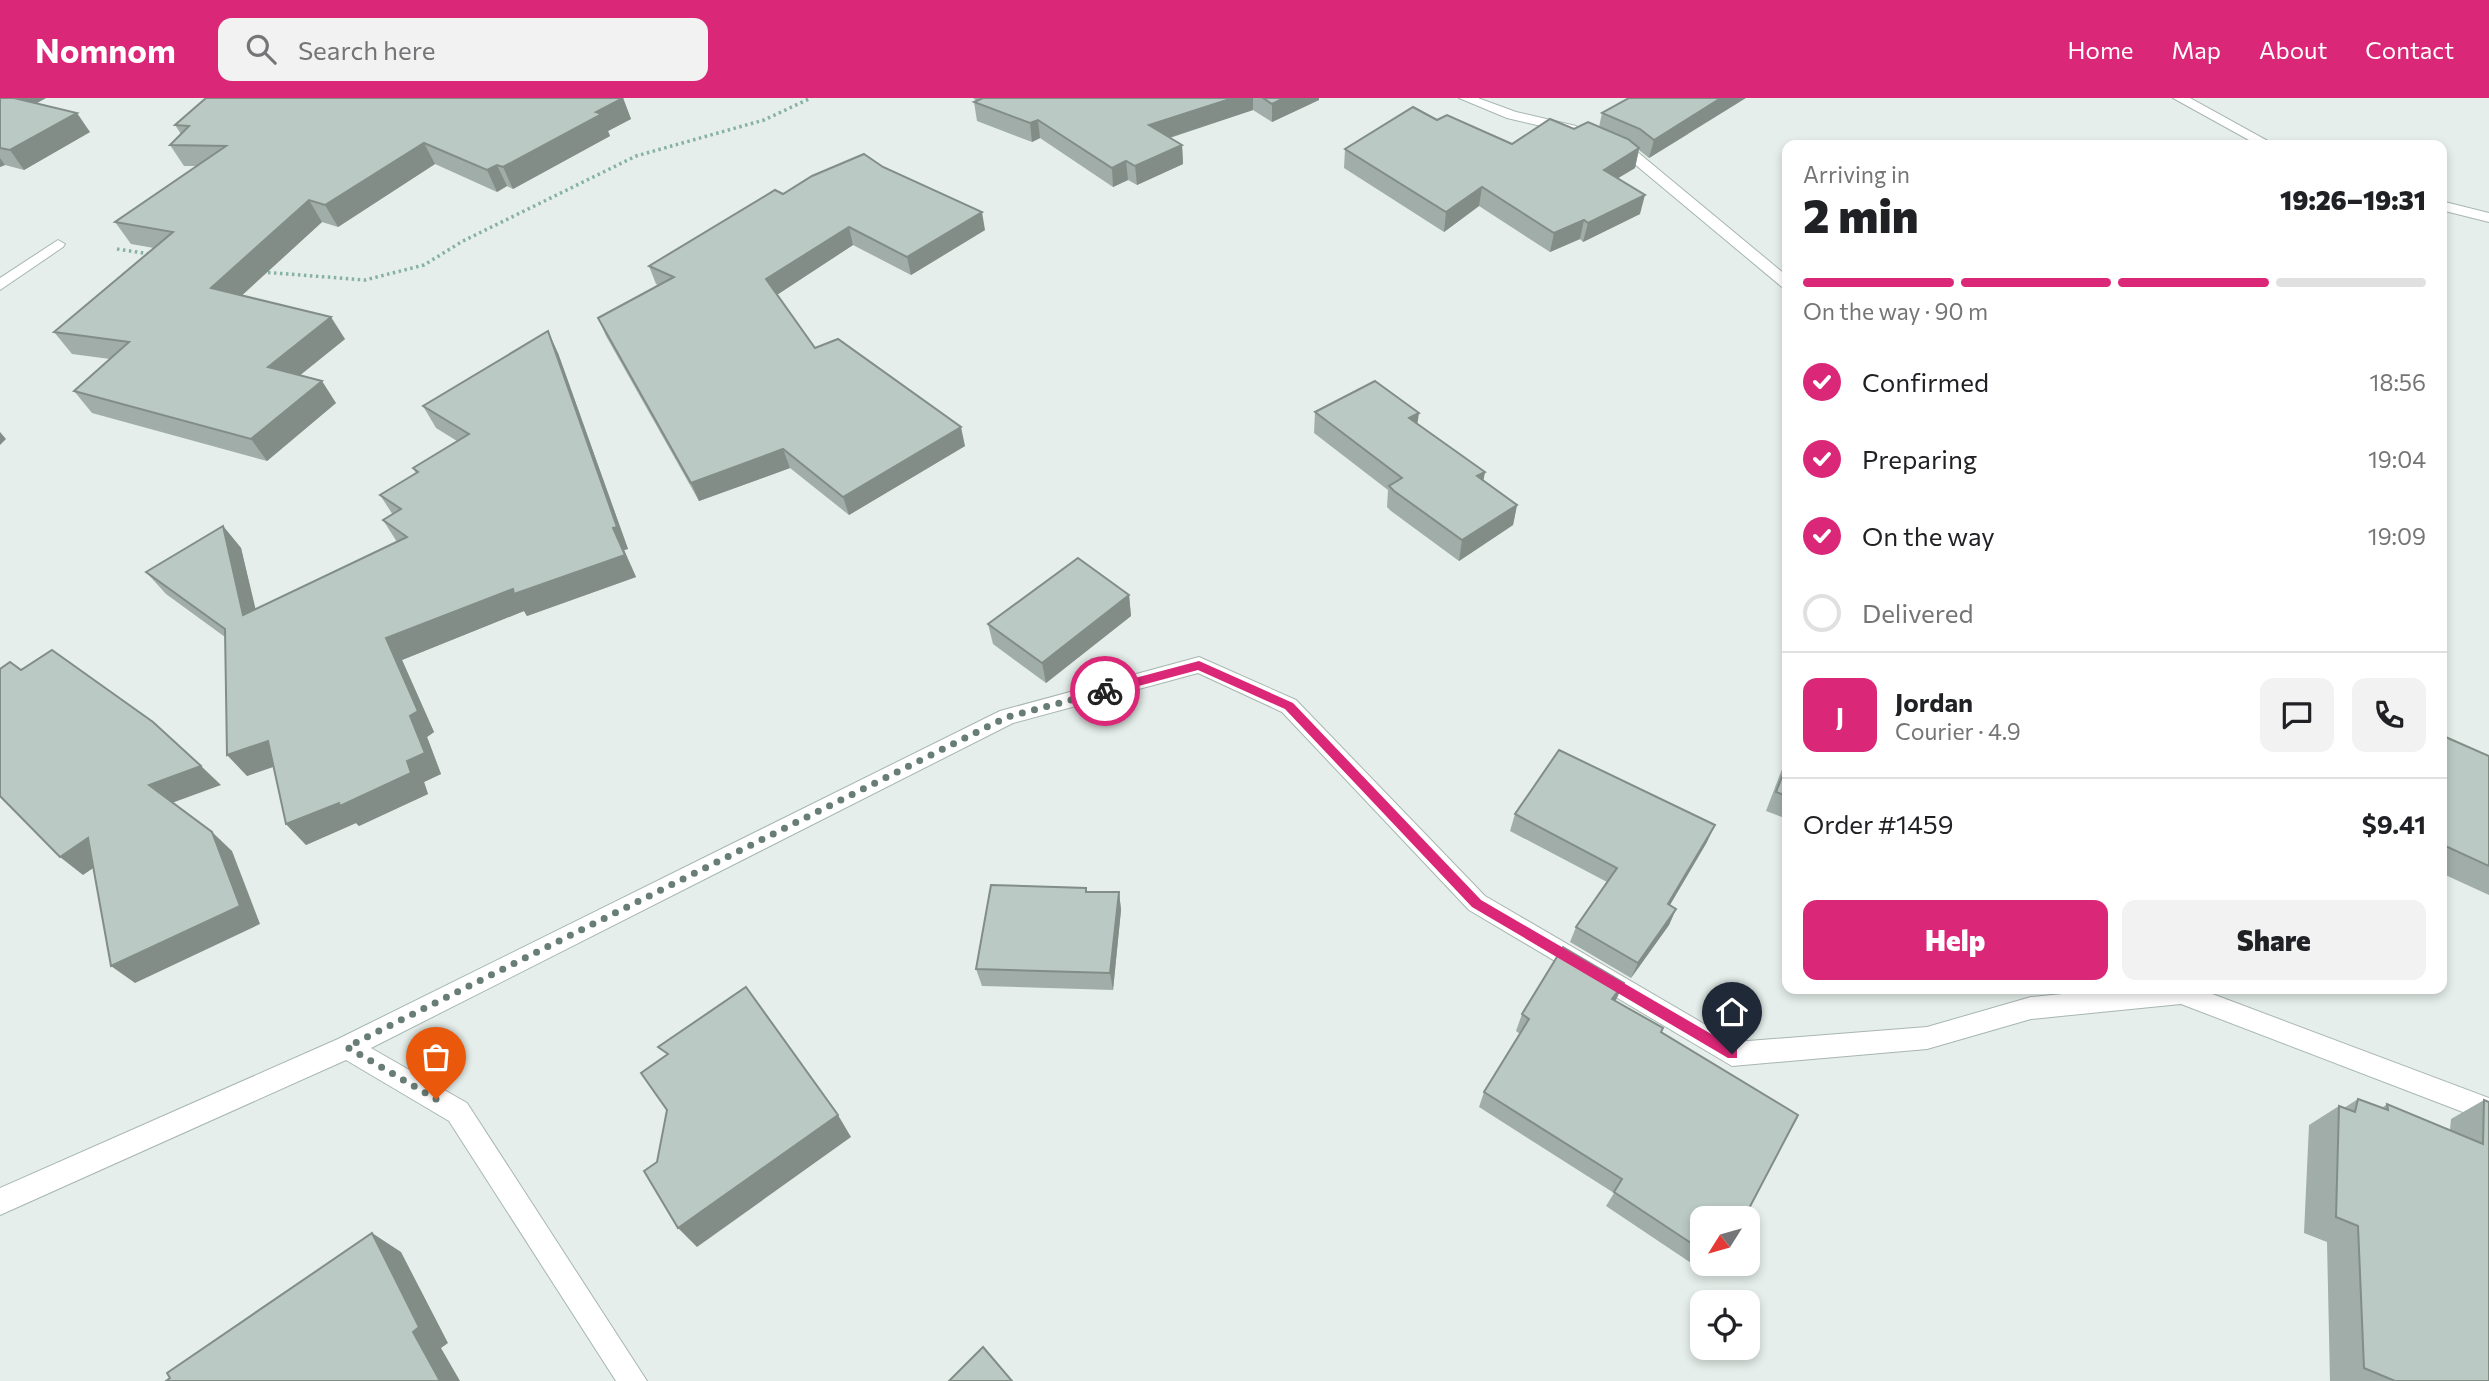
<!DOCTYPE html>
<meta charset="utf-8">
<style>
:root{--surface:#fff;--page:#f2f2f2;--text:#202124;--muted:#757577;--line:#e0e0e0;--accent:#db2777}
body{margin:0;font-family:Commissioner,sans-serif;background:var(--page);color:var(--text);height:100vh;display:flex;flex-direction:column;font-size:26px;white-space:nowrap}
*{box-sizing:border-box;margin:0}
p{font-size:23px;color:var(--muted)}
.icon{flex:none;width:38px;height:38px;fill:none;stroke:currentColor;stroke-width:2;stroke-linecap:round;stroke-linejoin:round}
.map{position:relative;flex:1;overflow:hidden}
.panel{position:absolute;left:1782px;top:42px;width:665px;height:854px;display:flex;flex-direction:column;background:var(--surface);border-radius:14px;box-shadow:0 4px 10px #0003}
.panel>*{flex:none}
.needle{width:46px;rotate:233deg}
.tools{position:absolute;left:1690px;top:1108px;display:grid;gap:14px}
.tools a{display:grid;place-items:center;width:70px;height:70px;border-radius:14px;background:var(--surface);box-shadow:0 4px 10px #0003;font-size:35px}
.pin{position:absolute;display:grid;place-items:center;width:60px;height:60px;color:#fff;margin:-72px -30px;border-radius:50% 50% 50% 0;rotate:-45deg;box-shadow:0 0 7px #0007}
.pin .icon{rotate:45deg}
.courier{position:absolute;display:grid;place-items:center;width:70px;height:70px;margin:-35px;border:5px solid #db2777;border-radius:50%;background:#fff;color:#222;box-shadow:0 2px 9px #0007}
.head em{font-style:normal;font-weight:800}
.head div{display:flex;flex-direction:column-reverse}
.head{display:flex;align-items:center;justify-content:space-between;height:119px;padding:0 21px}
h1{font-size:46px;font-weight:800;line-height:52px}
.bar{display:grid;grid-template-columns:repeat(4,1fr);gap:10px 7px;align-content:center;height:84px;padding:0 21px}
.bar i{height:9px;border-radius:5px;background:var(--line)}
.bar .current{background:var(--accent)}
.bar p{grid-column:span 4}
.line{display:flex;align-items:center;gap:18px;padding:0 21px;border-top:2px solid var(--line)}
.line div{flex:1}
.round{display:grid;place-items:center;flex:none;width:74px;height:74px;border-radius:14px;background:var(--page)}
ol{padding:0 21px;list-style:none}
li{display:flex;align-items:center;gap:21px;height:77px}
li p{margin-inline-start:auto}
li .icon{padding:7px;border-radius:50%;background:var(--accent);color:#fff;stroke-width:4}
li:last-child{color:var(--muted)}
li i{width:38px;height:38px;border:4px solid var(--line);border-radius:50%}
.action{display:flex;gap:14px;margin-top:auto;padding:14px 21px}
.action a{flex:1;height:80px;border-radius:14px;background:var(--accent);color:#fff;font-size:28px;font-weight:800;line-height:80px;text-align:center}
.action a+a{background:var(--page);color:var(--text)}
header{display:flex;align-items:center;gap:42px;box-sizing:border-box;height:98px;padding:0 35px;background:var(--accent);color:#fff}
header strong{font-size:33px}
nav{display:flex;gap:38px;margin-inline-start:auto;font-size:24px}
.search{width:490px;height:63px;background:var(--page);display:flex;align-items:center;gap:18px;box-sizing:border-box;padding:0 24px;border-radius:14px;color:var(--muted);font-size:26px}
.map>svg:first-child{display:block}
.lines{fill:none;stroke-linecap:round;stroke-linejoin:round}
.minor-casing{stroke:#a7b6b1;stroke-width:2}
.path{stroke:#86b1a4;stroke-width:3.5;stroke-dasharray:2.5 3.5;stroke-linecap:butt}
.minor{fill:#fff;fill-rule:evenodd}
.wall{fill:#a0ada8}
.shaded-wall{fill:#828d88}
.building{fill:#bac9c3;stroke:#828d88;stroke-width:2}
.route{fill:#db2777}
.done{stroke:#687d76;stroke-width:7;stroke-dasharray:0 12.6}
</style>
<header>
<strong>Nomnom</strong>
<div class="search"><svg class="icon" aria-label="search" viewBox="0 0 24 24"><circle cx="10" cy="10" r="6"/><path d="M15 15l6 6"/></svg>Search here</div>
<nav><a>Home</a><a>Map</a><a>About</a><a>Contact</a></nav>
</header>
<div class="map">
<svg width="2489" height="1283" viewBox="0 0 2489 1283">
<rect width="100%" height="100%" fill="#e5eeea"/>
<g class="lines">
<defs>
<g id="minor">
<path d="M1459,0h19l38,14 60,14 2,3 -7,4 -64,-15z"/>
<path d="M2173,0h17l85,47h-17z"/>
<path d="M1614,43l21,9 152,126v13l-5,-2 -157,-131 -16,-8v-6z"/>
<path d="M2441,103l48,12v9l-48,-12z"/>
<path d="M58,142l7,4 -2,3 -63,43v-12z"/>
<path d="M1199,559l97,43 189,196 250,146 192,-15 104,-30 83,-8h85l290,109v24l-308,-118 -150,15 -104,30 -195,17 -263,-156 -187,-198 -84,-39 -185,50 -642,325 96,55 180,278h-31l-167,-260 -103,-61 -346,155v-27l338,-149 662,-328z"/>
</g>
</defs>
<!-- minor casing -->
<use href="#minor" class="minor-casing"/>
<!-- path -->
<g class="path">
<path d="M117,151l33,5"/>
<path d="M262,174l103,8 59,-15 39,-24 173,-85 128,-36 47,-22"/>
</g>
<!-- minor -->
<use href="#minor" class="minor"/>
</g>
<!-- wall -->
<g class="wall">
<path d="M0,0h46l-9,5 53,29 -66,38 -19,-5 -5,2z"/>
<path d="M623,0l8,21 -23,12 2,5 -97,53 -6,-3 -10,6 -62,-28 -97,63 -16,-5 -80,73 103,44 -45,36 36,28 -69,58 -175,-48 -18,-22 36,-32 -38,-5 -18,-22 100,-84 -23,-4 -16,-22 81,-56h-12l-14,-21 11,-11 -6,-9z"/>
<path d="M973,0h346v2l-47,22 -19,-12 -83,28 12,7 1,19 -46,21 -9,-5 -15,7 -73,-49 -8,4 -55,-21 -3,-19 3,-1z"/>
<path d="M1602,15l86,21 -39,24 -10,-8 -4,18 -17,10 22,36 -57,28 -3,-3 -30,13 -71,-46 -35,26 -100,-64 1,-19 92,-29 75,24 87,-17z"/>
<path d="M783,96l202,36 -74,45 -58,-30 -76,50 38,53 150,98 -116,69 -59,-47 -91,33 -93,-165 -8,-18 60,-33 -2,-1 -7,-18z"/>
<path d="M558,255l70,196 -4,1 12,27 -109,39 -3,-5 -122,49 32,72 -7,5 14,37 -17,8 4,12 -69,32 -3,-3 -50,22 -20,-21 -13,-57 -26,9 -22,-139 -59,-43 -20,-22 77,-46 18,22 14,61 142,-67 -14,-22 10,-5 -13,-20 36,-22 -3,-5 44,-27 -21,-13 -13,-22z"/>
<path d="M1315,314l103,12 67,48 -2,9 34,24 -4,20 -54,36 -68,-50 -4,-4 1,-17 -74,-57z"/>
<path d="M1129,497l2,21 -85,67 -53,-39 -5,-20z"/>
<path d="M2441,637l48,21v139l-48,-22z"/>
<path d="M1787,658v63l-21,-8z"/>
<path d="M1515,716l192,28 -37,63 6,4 -7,16 -38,53 -61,-36 6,-15 31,-45 -97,-51z"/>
<path d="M1087,794h32l2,18 -8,80 -131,-4 -6,-17z"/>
<path d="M1615,903l46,31 42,186v46h17l-11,11 -103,-69 8,-13 -135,-86 5,-15 36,-58 -4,-3 6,-17z"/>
<path d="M2358,1001l24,9 5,-4 63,26 1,-11 33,-19 5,281h-159l-3,-139 -23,-9 5,-108 30,-19 5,2z"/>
</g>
<!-- shaded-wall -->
<g class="shaded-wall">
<path d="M5,0h41l-29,16z"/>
<path d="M623,0l8,21 -23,12 2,5 -97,53 -10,-22 93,-55z"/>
<path d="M1233,0h20v12l-103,34 -1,-19z"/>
<path d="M1284,0h35v2l-47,22v-18z"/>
<path d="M1721,0h25l-97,60 5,-18z"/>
<path d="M77,15l13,19 -66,38 -14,-20z"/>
<path d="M1038,22l2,18 -8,4 -2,-19z"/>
<path d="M424,45l11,21 -97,63 -13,-22z"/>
<path d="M1182,47l1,19 -46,21 -2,-19z"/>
<path d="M1639,50l-4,20 -35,21 4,-19z"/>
<path d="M0,60l5,7 -5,2z"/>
<path d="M1126,63l2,19 -15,7 -1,-19z"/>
<path d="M497,67l10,21 -10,6 -10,-22z"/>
<path d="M1482,89l-3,19 -35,26 2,-20z"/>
<path d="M1645,97l-5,19 -57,28 5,-19z"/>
<path d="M309,102l13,22 -96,88 -15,-22z"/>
<path d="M982,114l3,18 -74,45 -4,-18z"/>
<path d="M1584,122l-4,19 -30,13 4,-19z"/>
<path d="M849,129l4,18 -81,53 -6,-19z"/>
<path d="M331,219l14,22 -62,50 -15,-22z"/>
<path d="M548,233l10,22 70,196 -4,1 12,27 -109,39 -3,-5 -122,49 32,72 -7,5 14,37 -17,8 4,12 -69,32 -3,-3 -50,22 -20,-21 121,-63 3,-45 -24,-78 227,-110z"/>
<path d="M322,283l14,22 -69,58 -16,-22z"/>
<path d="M1419,315l-3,21 -7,-16z"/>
<path d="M961,329l4,19 -116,69 -6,-18z"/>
<path d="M0,334l6,7 -6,6z"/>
<path d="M783,351l7,19 -91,33 -8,-18z"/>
<path d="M1485,374l-4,20 -4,-16z"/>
<path d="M1517,407l-4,20 -54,36 3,-21z"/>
<path d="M223,428l18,22 21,88 -19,-21z"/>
<path d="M1129,497l2,21 -85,67 -4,-20z"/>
<path d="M268,643l19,21 -40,14 -20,-21z"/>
<path d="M201,668l20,19 -52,19 -20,-19z"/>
<path d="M1715,727l-8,17 -46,78 7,-16z"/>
<path d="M212,734l20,19 28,73 -125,59 -24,-17z"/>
<path d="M88,740l23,18 -28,19 -23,-18z"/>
<path d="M1119,794l2,18 -8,80 -3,-17z"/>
<path d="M1676,811l-7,16 -38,53 7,-15z"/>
<path d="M1624,885l-8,17 -11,16 7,-17z"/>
<path d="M838,1017l13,22 -154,110 -19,-19z"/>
<path d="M372,1135l29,19 47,91 -7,5 19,33h-20l-27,-49z"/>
</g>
<!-- building -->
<g class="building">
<path d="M0,0h14l63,15 -67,37 -10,-2z"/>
<path d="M206,0h417l-27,14 6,2 -99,53 -6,-2 -10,5 -63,-27 -99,62 -16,-5 -98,88 120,29 -63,50 54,14 -71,58 -177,-48 55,-49 -75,-10 119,-100 -58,-10 111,-76 -56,-1 19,-19 -14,-1z"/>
<path d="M983,0h250l-84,27 33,20 -47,21 -9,-5 -14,7 -74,-48 -8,3 -56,-21z"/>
<path d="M1263,0h21l-12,6z"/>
<path d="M1629,0h92l-67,42 -14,-11 -38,-16z"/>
<path d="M1413,9l24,13 10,-5 65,29 38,-25 24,10 14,-7 40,17 11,9 -35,22 41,25 -57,28 -4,-3 -30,13 -72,-46 -36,25 -101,-63z"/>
<path d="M864,56l19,13 99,45 -75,45 -58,-30 -83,52 49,69 23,-9 123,88 -118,70 -60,-48 -92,34 -93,-165 76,-41 -25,-11 126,-76 8,4 29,-18z"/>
<path d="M548,233l69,196 -4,1 12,27 -111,39 -1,-5 -127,49 32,73 -8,5 15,37 -18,8 4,12 -71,33 -1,-3 -53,21 -18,-83 -41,14 -2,-126 -79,-57 77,-46 20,89 164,-78 -24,-17 18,-11 -21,-14 38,-23 -5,-4 56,-34 -46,-28z"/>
<path d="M1375,283l44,32 -10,5 76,54 -8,4 40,29 -55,35 -68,-49 -5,-5 13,-8 -87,-66z"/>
<path d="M1078,460l51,37 -87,68 -54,-39z"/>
<path d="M52,552l101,72 48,44 -52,19 63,47 28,74 -129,60 -23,-128 -28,19 -60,-61v-127l10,-7 11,8z"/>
<path d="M2441,637l48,21v110l-48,-22z"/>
<path d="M1559,652l156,75 -47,79 8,5 -38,54 -62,-36 41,-59 -102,-54z"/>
<path d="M1787,666v32l-11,-4z"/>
<path d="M991,787l95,3v4h33l-9,81 -134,-4z"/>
<path d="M1563,849l61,36 -12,16 51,29 -2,4 137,83 -54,103h-41v33l-89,-59 8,-13 -138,-87 45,-73 -7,-5z"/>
<path d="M746,889l92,128 -160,113 -34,-57 13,-9 10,-52 -26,-37 27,-19 -10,-7z"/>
<path d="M2358,1001l30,11 -1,-6 96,40 1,-44 5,2v279h-94l-31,-13 -6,-142 -22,-9 3,-111 16,6z"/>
<path d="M372,1135l47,94 -6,5 27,49h-274l4,-3 -3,-5z"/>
<path d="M983,1249l29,34h-63z"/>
</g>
<!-- route -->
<path class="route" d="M1199,563l94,42 188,197 256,149v9h-9l-256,-151 -187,-198 -87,-39 -93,25 -5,-4 5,-5z"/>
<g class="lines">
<!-- done -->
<path class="done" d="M436,1001l-89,-52 660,-330 98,-26"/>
</g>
</svg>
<div class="tools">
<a><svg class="needle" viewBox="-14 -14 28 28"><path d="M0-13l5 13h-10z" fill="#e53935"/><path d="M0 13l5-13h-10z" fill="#757577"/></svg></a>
<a><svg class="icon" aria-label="locate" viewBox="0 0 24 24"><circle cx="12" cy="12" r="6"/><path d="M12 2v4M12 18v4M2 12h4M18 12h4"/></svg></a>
</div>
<div class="pin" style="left:436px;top:1001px;background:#ea580c"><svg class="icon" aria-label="bag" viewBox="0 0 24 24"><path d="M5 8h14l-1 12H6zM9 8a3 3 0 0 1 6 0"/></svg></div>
<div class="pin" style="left:1732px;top:956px;background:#1f2937"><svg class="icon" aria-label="home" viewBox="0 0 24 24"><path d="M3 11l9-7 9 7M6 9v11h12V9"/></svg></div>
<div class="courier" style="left:1105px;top:593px"><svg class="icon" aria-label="bike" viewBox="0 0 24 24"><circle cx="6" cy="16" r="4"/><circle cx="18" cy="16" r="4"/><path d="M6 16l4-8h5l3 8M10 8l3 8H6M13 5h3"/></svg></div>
<section class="panel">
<div class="head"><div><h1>2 min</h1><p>Arriving in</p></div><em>19:26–19:31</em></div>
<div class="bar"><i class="current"></i><i class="current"></i><i class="current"></i><i></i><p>On the way · 90 m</p></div>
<ol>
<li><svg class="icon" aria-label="check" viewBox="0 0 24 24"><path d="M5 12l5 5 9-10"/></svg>Confirmed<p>18:56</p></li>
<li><svg class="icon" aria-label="check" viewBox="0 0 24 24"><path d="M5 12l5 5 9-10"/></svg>Preparing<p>19:04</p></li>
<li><svg class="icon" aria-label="check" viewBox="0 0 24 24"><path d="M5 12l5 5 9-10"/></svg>On the way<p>19:09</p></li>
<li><i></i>Delivered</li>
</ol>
<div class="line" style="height:126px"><b class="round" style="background:var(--accent);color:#fff">J</b><div><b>Jordan</b><p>Courier · 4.9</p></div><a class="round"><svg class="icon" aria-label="chat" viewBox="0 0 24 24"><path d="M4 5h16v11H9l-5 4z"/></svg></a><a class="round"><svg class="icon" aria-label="phone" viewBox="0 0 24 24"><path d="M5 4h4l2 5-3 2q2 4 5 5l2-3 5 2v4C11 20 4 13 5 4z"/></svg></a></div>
<div class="line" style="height:91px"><div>Order #1459</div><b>$9.41</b></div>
<div class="action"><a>Help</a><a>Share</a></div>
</section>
</div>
